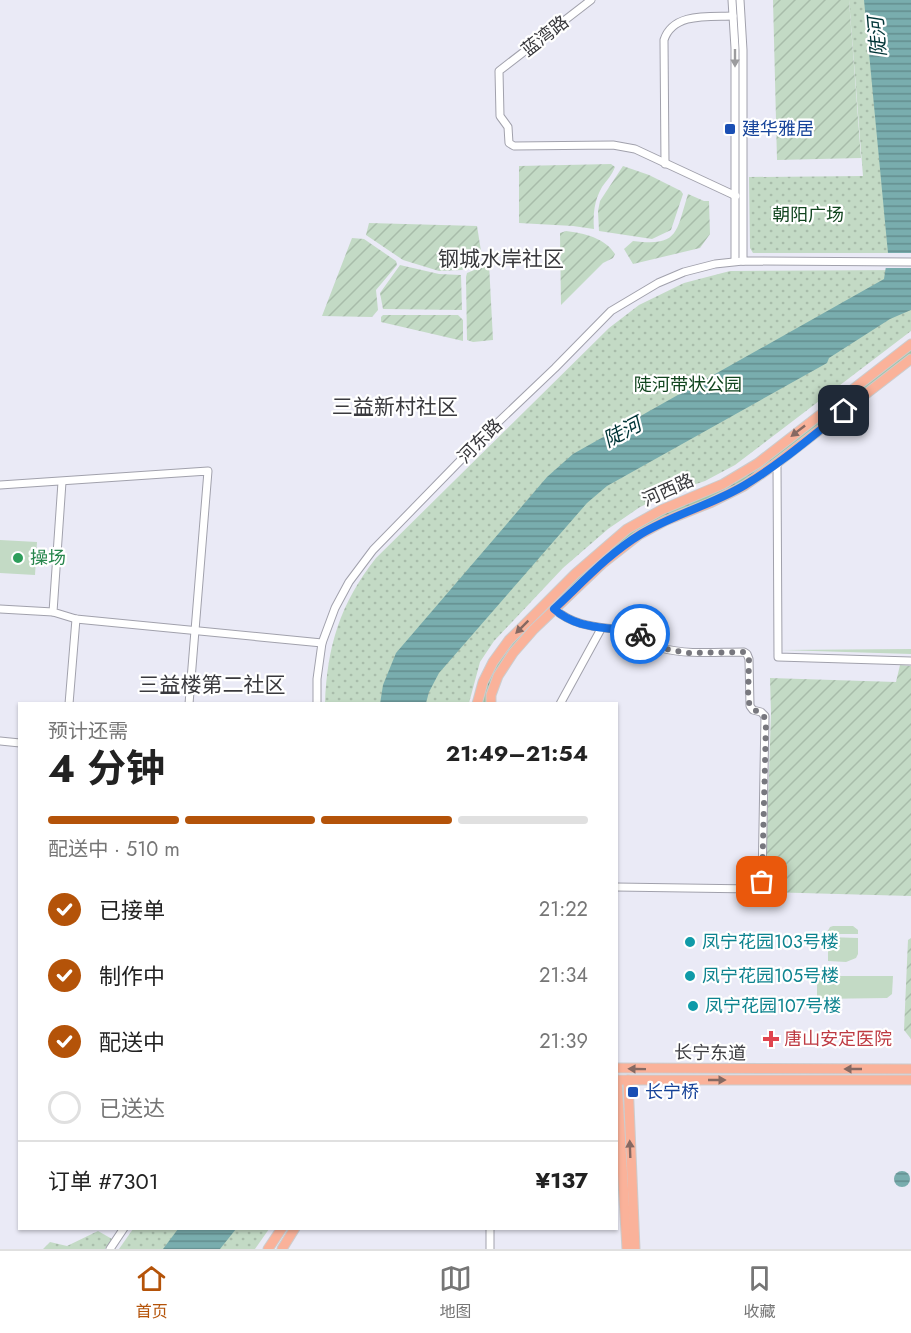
<!DOCTYPE html>
<html lang="zh">
<meta charset="utf-8">
<style>
:root{--surface:#fff;--page:#f6f6f6;--text:#222;--muted:#767676;--line:#e0e0e0;--accent:#b45309}
body{margin:0;font-family:Jost,"Noto Sans SC",sans-serif;background:var(--page);color:var(--text);height:100vh;display:flex;flex-direction:column;font-size:22px;white-space:nowrap}
*{box-sizing:border-box;margin:0}
p{font-size:20px;color:var(--muted)}
.icon{flex:none;width:33px;height:33px;fill:none;stroke:currentColor;stroke-width:2;stroke-linecap:round;stroke-linejoin:round}
.map{position:relative;flex:1;overflow:hidden}
.side{position:absolute;left:18px;top:702px;width:600px;height:528px;display:flex;flex-direction:column;background:var(--surface);border-radius:0px;box-shadow:0 2px 4px #0004}
.side>*{flex:none}
.pin{position:absolute;display:grid;place-items:center;width:51px;height:51px;color:#fff;margin:-26px;border-radius:12px;box-shadow:0 3px 9px #0006}
.courier{position:absolute;display:grid;place-items:center;width:60px;height:60px;margin:-30px;border:4px solid #1a73e8;border-radius:50%;background:#fff;color:#222;box-shadow:0 2px 8px #0007}
.head em{font-style:normal;font-weight:700}
.head div{display:flex;flex-direction:column-reverse}
.head{display:flex;align-items:center;justify-content:space-between;height:102px;padding:0 30px}
h1{font-size:39px;font-weight:700;line-height:45px}
.bar{display:grid;grid-template-columns:repeat(4,1fr);gap:9px 6px;align-content:center;height:72px;padding:0 30px}
.bar i{height:8px;border-radius:4px;background:var(--line)}
.bar .selected{background:var(--accent)}
.bar p{grid-column:span 4}
.line{display:flex;align-items:center;gap:15px;padding:0 30px;border-top:2px solid var(--line)}
.line div{flex:1}
ol{padding:0 30px;list-style:none}
li{display:flex;align-items:center;gap:18px;height:66px}
li p{margin-inline-start:auto}
li .icon{padding:6px;border-radius:50%;background:var(--accent);color:#fff;stroke-width:4}
li:last-child{color:var(--muted)}
li i{width:33px;height:33px;border:3px solid var(--line);border-radius:50%}
.menu{display:flex;justify-content:space-around;align-items:center;height:84px;border-top:2px solid var(--line);background:var(--surface);font-size:16px;color:var(--muted)}
.menu a{display:grid;justify-items:center;gap:3px}
.menu .selected{color:var(--accent)}
.map>svg:first-child{display:block}
.grass{fill:#c3dac5}
.forest{fill:url(#forest-firs)}
.park{fill:url(#park-dots)}
.garden{fill:url(#garden-furrows)}
.water{fill:url(#water-rules)}
.pier{fill:#eaeaf6}
.lines{fill:none;stroke-linecap:round;stroke-linejoin:round}
.minor-casing{stroke:#a1a1ac;stroke-width:9}
.major-casing{stroke:#cccccd;stroke-width:11}
.minor{stroke:#fff;stroke-width:7}
.major{stroke:#fab29a;stroke-width:9}
.oneway{fill:#9c9c9e}
.oneway2{fill:#866962}
.done{stroke:#77777e;stroke-width:6;stroke-dasharray:0 10.8}
.route{stroke:#1a73e8;stroke-width:8}
.transit-dot{fill:#1a4fb4;stroke:#fff;stroke-width:2}
.leisure-dot{fill:#2e9e5b;stroke:#fff;stroke-width:2}
.culture-dot{fill:#0f9aa8;stroke:#fff;stroke-width:2}
.health-dot{fill:#e0444e;stroke:#fff;stroke-width:2}
.labels{text-anchor:middle;stroke-width:4.5;stroke-linejoin:round;paint-order:stroke}
.street-label{font-size:18px;fill:#39393d;stroke:#fff}
.transit-label{font-size:18px;fill:#164399;stroke:#fff;text-anchor:start}
.park-label{font-size:18px;fill:#11451f;stroke:#fff}
.leisure-label{font-size:18px;fill:#27864d;stroke:#fff;text-anchor:start}
.culture-label{font-size:18px;fill:#0d838f;stroke:#fff;text-anchor:start}
.health-label{font-size:18px;fill:#be3a42;stroke:#fff;text-anchor:start}
.water-label{font-size:20px;font-style:italic;fill:#003537;stroke:#fff}
.quarter-label{font-size:21px;fill:#39393d;stroke:#fff}
</style>
<div class="map">
<svg width="911" height="1249" viewBox="0 0 911 1249">
<defs>
<pattern id="forest-firs" width="22" height="20" patternUnits="userSpaceOnUse" patternTransform="scale(1.5)"><rect width="22" height="20" fill="#a2c3a6"/><path d="M5 1l3.5 6h-7zM16 11l3.5 6h-7z" fill="#859f88"/></pattern>
<pattern id="park-dots" width="8" height="8" patternUnits="userSpaceOnUse" patternTransform="scale(1.5)"><rect width="8" height="8" fill="#c3dac5"/><path d="M2 2h.1M6 6h.1" fill="none" stroke="#a8bcaa" stroke-width="1.8" stroke-linecap="round"/></pattern>
<pattern id="garden-furrows" width="10" height="10" patternUnits="userSpaceOnUse" patternTransform="scale(1.5)"><rect width="10" height="10" fill="#c3dac5"/><path d="M-1 1l2-2M0 10L10 0M9 11l2-2" fill="none" stroke="#a8bcaa"/></pattern>
<pattern id="water-rules" width="6" height="5" patternUnits="userSpaceOnUse" patternTransform="scale(1.5)"><rect width="6" height="5" fill="#79adae"/><path d="M0 2.5h6" fill="none" stroke="#648e8f"/></pattern>
</defs>
<rect width="100%" height="100%" fill="#eaeaf6"/>
<!-- grass -->
<g class="grass">
<path d="M0,540l37,2 -2,33 -35,-2z"/>
<path d="M911,649v5l-130,-4z"/>
<path d="M833,926h20l5,4v4h-32l4,-7z"/>
<path d="M828,937l30,1v16l-2,4 -10,4 -18,-1z"/>
<path d="M817,976h76l-1,18 -5,4 -70,1z"/>
</g>
<!-- forest -->
<g class="forest">
<path d="M911,349v5l-158,121 -36,21 -51,20 -25,13 -86,75 -3,-1 -1,-2 78,-69 40,-23 55,-21z"/>
<path d="M546,610v2c-27,27 -54,52 -60,91l-4,1c9,-44 33,-65 64,-94z"/>
</g>
<!-- park -->
<g class="park">
<path d="M849,0h62v253h-158l-3,-5 -1,-71 114,-1z"/>
<path d="M911,270v61l-176,134 -30,16 -33,11 -32,15 -32,22 -45,39 -69,73 -14,21 -11,41 -144,1c2,-58 15,-100 51,-146l233,-230 30,-23 45,-22 46,-12z"/>
<path d="M133,1229h136l-14,20h-136z"/>
<path d="M98,1231l14,8 -7,10h-62l7,-7 17,4z"/>
</g>
<!-- garden -->
<g class="garden">
<path d="M773,0h76l12,158 -84,2z"/>
<path d="M611,164l4,3c-3,8 -8,13 -13,20 -8,14 -9,27 -8,42l-21,-3 -54,-3v-57z"/>
<path d="M623,166l26,9 32,16 2,3 -12,36 -19,9 -53,-8 -1,-20 2,-10z"/>
<path d="M688,194l16,7h5l1,33 -10,14 -67,16 -9,-15 9,-8c46,6 43,-9 55,-47z"/>
<path d="M369,223l108,3 5,31 -20,13 -23,1 -36,-11 -37,-25z"/>
<path d="M566,231c18,2 39,7 49,23l-2,4 -10,5 -42,42 -1,-72z"/>
<path d="M352,238l12,1 32,22 1,4 -21,25 2,20 -6,7 -50,-1z"/>
<path d="M489,264l4,76 -20,2 -6,-2 -1,-63 1,-4z"/>
<path d="M400,265l39,9 22,1 1,35 -79,-1 -3,-16z"/>
<path d="M383,315h75l5,5v21l-82,-19v-5z"/>
<path d="M900,665l11,1v230l-146,-4 6,-179 -1,-35 126,4z"/>
<path d="M911,938v101l-7,-9 4,-90z"/>
</g>
<!-- water -->
<g class="water">
<path d="M864,0h47v310l-21,9 -61,39 -2,5 -220,123 -20,17 -148,170 -10,19 -3,11 -46,1 3,-19 13,-32 151,-176 26,-23 311,-175 4,-26 -1,-10z"/>
<circle cx="902" cy="1179" r="8"/>
<path d="M178,1229v-1l58,1 -16,20h-57z"/>
</g>
<!-- pier -->
<path class="pier" d="M885,253h26v15h-28z"/>
<g class="lines">
<defs>
<g id="minor">
<path d="M591,0l-92,71 1,45 8,11 1,16 5,3 99,-1 22,4 101,47"/>
<path d="M732,0l3,48v213"/>
<path d="M740,0l3,50v211"/>
<path d="M665,164l-1,-124c9,-28 46,-23 69,-24"/>
<path d="M777,463l1,194 133,4"/>
<path d="M62,482l-9,130 23,7 246,24"/>
<path d="M0,485l208,-14 -19,233"/>
<path d="M0,609l53,3"/>
<path d="M554,609c25,21 50,17 79,23 11,3 18,13 28,16 27,7 55,4 83,4l3,2 2,5 1,47 3,4 8,2 4,4 -3,166 -8,7 -138,-2"/>
<path d="M69,704l7,-85"/>
<path d="M317,704v-25l5,-36 13,-35 14,-26 24,-32 119,-122 63,-60 56,-57 47,-28 26,-11 31,-8 28,-3 168,1"/>
<path d="M560,704l41,-75"/>
<path d="M0,741l20,2"/>
<path d="M490,1228v21"/>
<path d="M110,1249l14,-21"/>
</g>
<g id="major">
<path d="M477,704l6,-22 10,-20 16,-22 66,-66 52,-45 34,-19 62,-26 35,-21 153,-119"/>
<path d="M491,704v-9l7,-19 15,-23 21,-24 68,-65 37,-29 26,-14 45,-18 34,-17 33,-23 134,-104"/>
<path d="M616,1068l295,1"/>
<path d="M616,1080h295"/>
<path d="M617,1080l10,169"/>
<path d="M628,1080l7,169"/>
<path d="M268,1249l14,-21"/>
<path d="M282,1249l13,-21"/>
</g>
</defs>
<!-- minor casing -->
<use href="#minor" class="minor-casing"/>
<!-- major casing -->
<use href="#major" class="major-casing"/>
<!-- minor -->
<use href="#minor" class="minor"/>
<!-- major -->
<use href="#major" class="major"/>
</g>
<!-- one-way arrows -->
<defs><path id="oneway-solid" d="M-6-.8H1V-3.2L6.5 0L1 3.2V.8H-6Z" transform="scale(1.5)"/></defs>
<use class="oneway" href="#oneway-solid" transform="translate(735 58) rotate(90)"/>
<g class="oneway2">
<use href="#oneway-solid" transform="translate(798 431) rotate(142)"/>
<use href="#oneway-solid" transform="translate(522 627) rotate(135)"/>
<use href="#oneway-solid" transform="translate(637 1069) rotate(-179)"/>
<use href="#oneway-solid" transform="translate(853 1069) rotate(180)"/>
<use href="#oneway-solid" transform="translate(717 1080)"/>
<use href="#oneway-solid" transform="translate(630 1149) rotate(-92)"/>
</g>
<g class="lines">
<!-- done -->
<path class="done" d="M640,634l17,13 30,6 57,-1 5,7 -1,42 5,9c8,2 11,4 13,12l-4,160"/>
<!-- route -->
<path class="route" d="M640,634c-30,-9 -60,-2 -86,-25 27,-25 54,-55 87,-75 33,-20 71,-29 104,-49 35,-21 67,-49 99,-74"/>
</g>
<!-- markers -->
<g class="transit-dot">
<rect x="724" y="123" width="12" height="12" rx="3"/>
<rect x="627" y="1086" width="12" height="12" rx="3"/>
</g>
<circle class="leisure-dot" cx="18" cy="558" r="6"/>
<g class="culture-dot">
<circle cx="690" cy="942" r="6"/>
<circle cx="690" cy="976" r="6"/>
<circle cx="693" cy="1006" r="6"/>
</g>
<path class="health-dot" d="M768 1030h6v6h6v6h-6v6h-6v-6h-6v-6h6z"/>
<g class="labels">
<!-- street labels -->
<g class="street-label">
<text transform="translate(545 36) rotate(-38)" y="6">蓝湾路</text>
<text transform="translate(480 441) rotate(-45)" y="6">河东路</text>
<text transform="translate(668 490) rotate(-24)" y="6">河西路</text>
<text transform="translate(710 1053) rotate(1)" y="6">长宁东道</text>
</g>
<!-- transit labels -->
<g class="transit-label">
<text x="742" y="135">建华雅居</text>
<text x="645" y="1098">长宁桥</text>
</g>
<!-- park labels -->
<g class="park-label">
<text x="808" y="221">朝阳广场</text>
<text x="688" y="391">陡河带状公园</text>
</g>
<!-- leisure labels -->
<g class="leisure-label">
<text x="30" y="564">操场</text>
</g>
<!-- culture labels -->
<g class="culture-label">
<text x="702" y="948">凤宁花园103号楼</text>
<text x="702" y="982">凤宁花园105号楼</text>
<text x="705" y="1012">凤宁花园107号楼</text>
</g>
<!-- health labels -->
<g class="health-label">
<text x="784" y="1045">唐山安定医院</text>
</g>
<!-- water labels -->
<g class="water-label">
<text transform="translate(877 37) rotate(-95)" y="7">陡河</text>
<text transform="translate(622 432) rotate(-28)" y="7">陡河</text>
</g>
<!-- quarter labels -->
<g class="quarter-label">
<text x="501" y="266">钢城水岸社区</text>
<text x="395" y="414">三益新村社区</text>
<text x="212" y="692">三益楼第二社区</text>
</g>
</g>
</svg>
<div class="pin" style="left:762px;top:882px;background:#ea580c"><svg class="icon" aria-label="bag" viewBox="0 0 24 24"><path d="M5 8h14l-1 12H6zM9 8a3 3 0 0 1 6 0"/></svg></div>
<div class="pin" style="left:844px;top:411px;background:#1f2937"><svg class="icon" aria-label="home" viewBox="0 0 24 24"><path d="M3 11l9-7 9 7M6 9v11h12V9"/></svg></div>
<div class="courier" style="left:640px;top:634px"><svg class="icon" aria-label="bike" viewBox="0 0 24 24"><circle cx="6" cy="16" r="4"/><circle cx="18" cy="16" r="4"/><path d="M6 16l4-8h5l3 8M10 8l3 8H6M13 5h3"/></svg></div>
<section class="side">
<div class="head"><div><h1>4 分钟</h1><p>预计还需</p></div><em>21:49–21:54</em></div>
<div class="bar"><i class="selected"></i><i class="selected"></i><i class="selected"></i><i></i><p>配送中 · 510 m</p></div>
<ol>
<li><svg class="icon" aria-label="check" viewBox="0 0 24 24"><path d="M5 12l5 5 9-10"/></svg>已接单<p>21:22</p></li>
<li><svg class="icon" aria-label="check" viewBox="0 0 24 24"><path d="M5 12l5 5 9-10"/></svg>制作中<p>21:34</p></li>
<li><svg class="icon" aria-label="check" viewBox="0 0 24 24"><path d="M5 12l5 5 9-10"/></svg>配送中<p>21:39</p></li>
<li><i></i>已送达</li>
</ol>
<div class="line" style="height:78px"><div>订单 #7301</div><b>¥137</b></div>
</section>
</div>
<nav class="menu">
<a class="selected"><svg class="icon" aria-label="home" viewBox="0 0 24 24"><path d="M3 11l9-7 9 7M6 9v11h12V9"/></svg>首页</a>
<a><svg class="icon" aria-label="map" viewBox="0 0 24 24"><path d="M3 6l6-2 6 2 6-2v14l-6 2-6-2-6 2zM9 4v14M15 6v14"/></svg>地图</a>
<a><svg class="icon" aria-label="saved" viewBox="0 0 24 24"><path d="M7 4h10v16l-5-4-5 4z"/></svg>收藏</a>
</nav>
